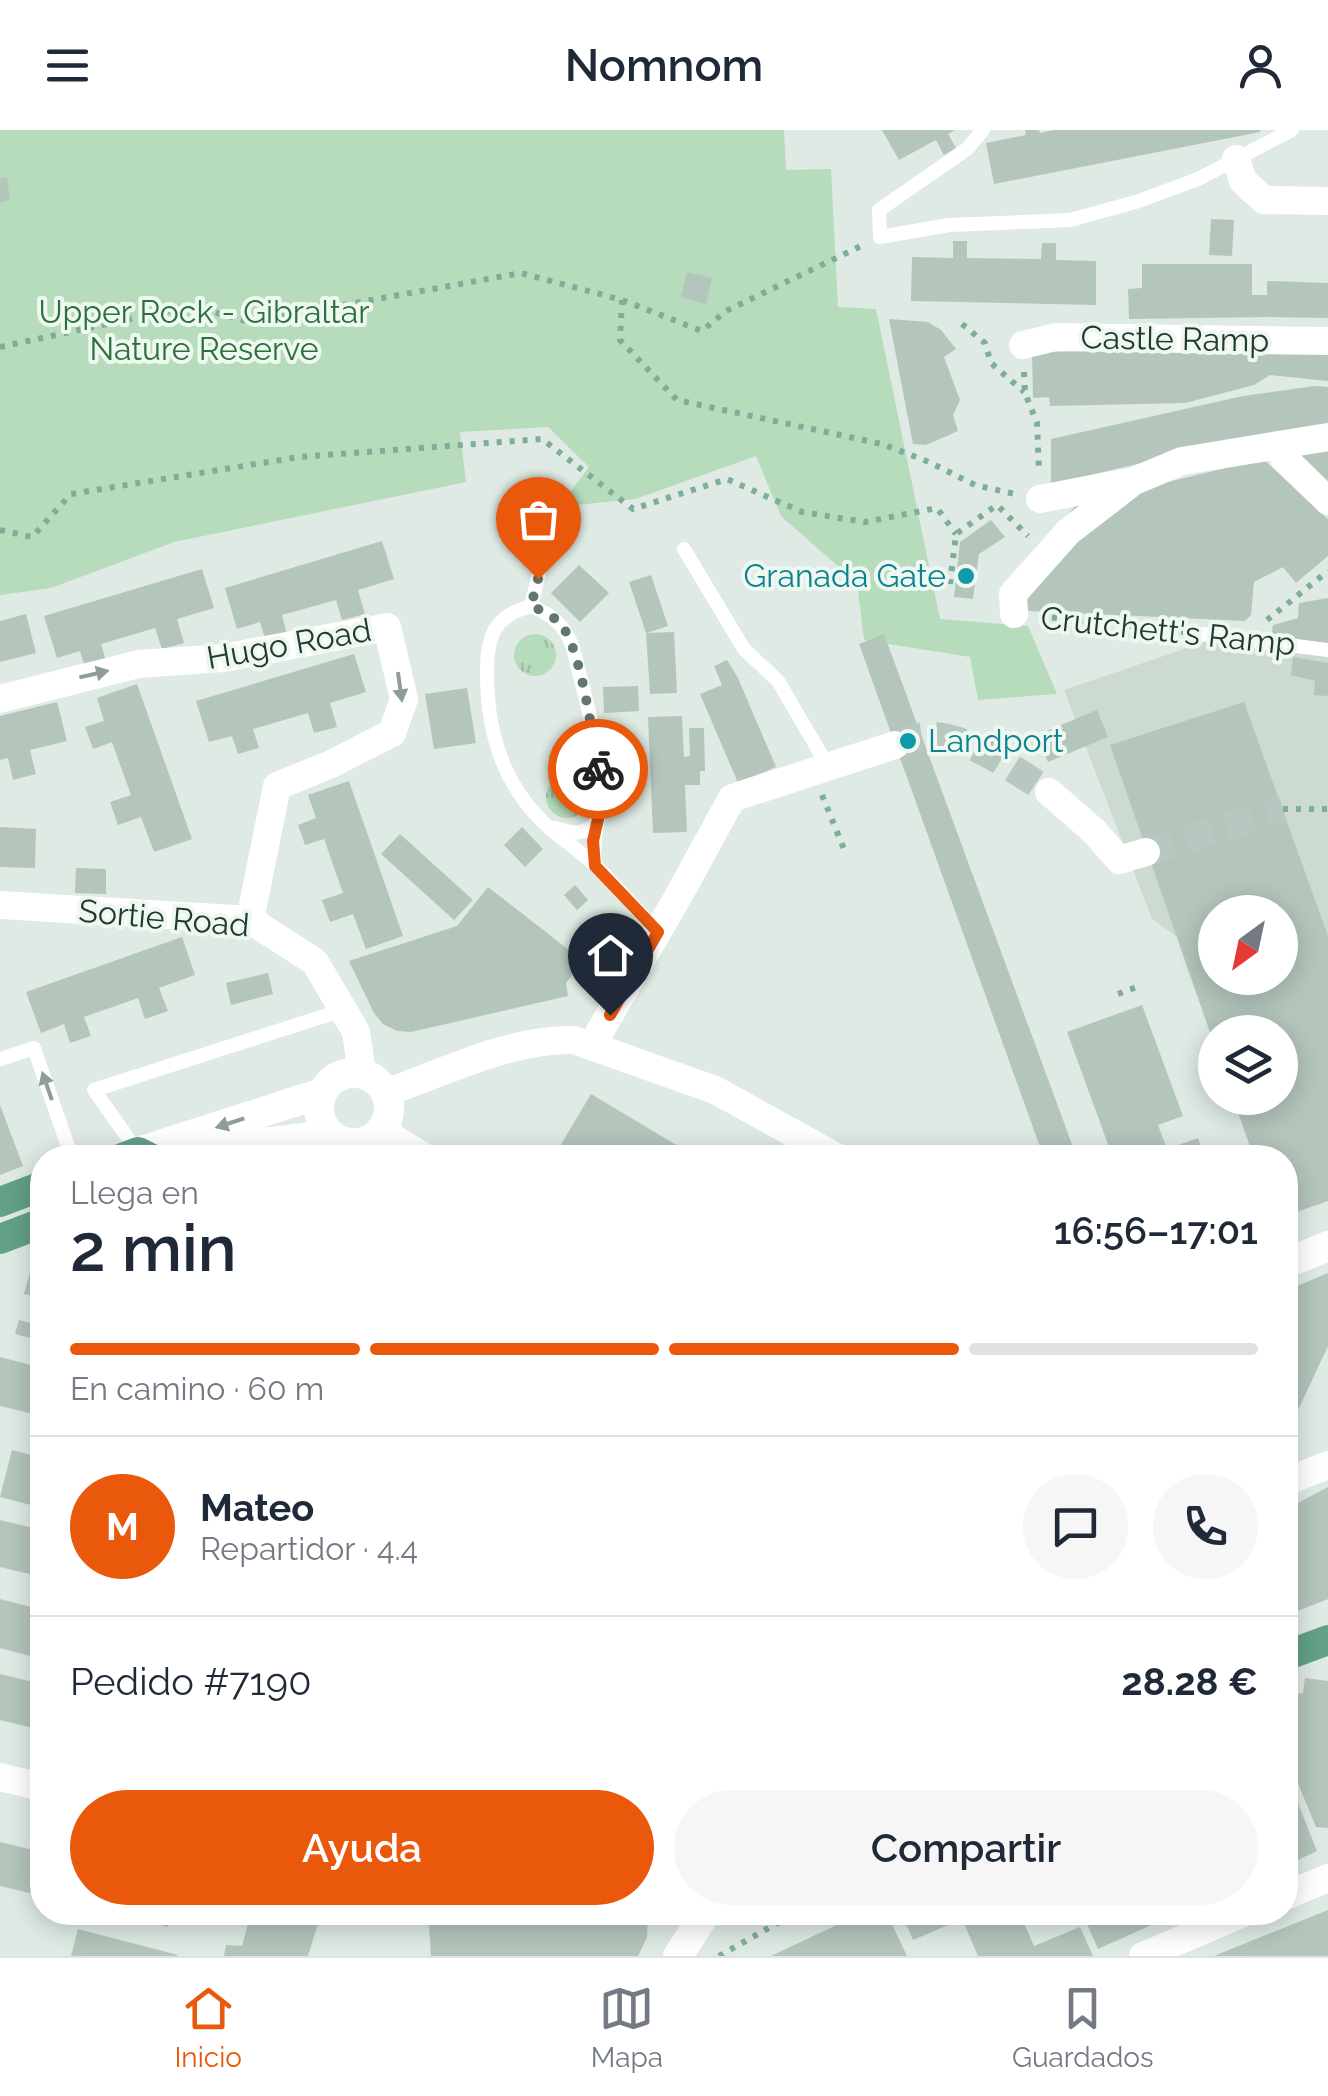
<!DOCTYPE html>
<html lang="es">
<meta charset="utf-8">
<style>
:root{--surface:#fff;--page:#f6f6f7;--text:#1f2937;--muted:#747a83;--line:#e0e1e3;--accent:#ea580c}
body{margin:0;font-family:Raleway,sans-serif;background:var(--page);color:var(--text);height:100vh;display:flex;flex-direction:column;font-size:38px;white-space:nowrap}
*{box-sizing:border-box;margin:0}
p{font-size:32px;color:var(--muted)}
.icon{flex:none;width:55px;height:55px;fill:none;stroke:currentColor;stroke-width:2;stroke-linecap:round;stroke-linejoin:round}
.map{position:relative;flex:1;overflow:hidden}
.details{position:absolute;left:30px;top:1015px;width:1268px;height:780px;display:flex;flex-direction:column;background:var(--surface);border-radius:40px;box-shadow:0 5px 25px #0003}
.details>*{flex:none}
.needle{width:65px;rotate:213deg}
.controls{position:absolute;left:1198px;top:765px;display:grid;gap:20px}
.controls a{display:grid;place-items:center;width:100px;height:100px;border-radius:50%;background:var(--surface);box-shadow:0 5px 25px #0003;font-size:50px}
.pin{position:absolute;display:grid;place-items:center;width:85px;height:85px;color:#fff;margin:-102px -42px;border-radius:50% 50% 50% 0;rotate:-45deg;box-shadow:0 0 10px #0007}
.pin .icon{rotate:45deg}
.courier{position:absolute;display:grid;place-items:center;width:100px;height:100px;margin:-50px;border:8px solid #ea580c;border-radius:50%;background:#fff;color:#222;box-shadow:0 2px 12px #0007}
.head em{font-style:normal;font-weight:600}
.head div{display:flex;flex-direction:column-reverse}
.head{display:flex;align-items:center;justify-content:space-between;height:170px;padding:0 40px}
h1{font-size:65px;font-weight:600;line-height:75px}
.bar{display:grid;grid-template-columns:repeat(4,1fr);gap:15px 10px;align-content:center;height:120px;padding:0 40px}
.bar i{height:12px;border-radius:8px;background:var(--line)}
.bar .on{background:var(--accent)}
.bar p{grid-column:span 4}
.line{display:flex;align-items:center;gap:25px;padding:0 40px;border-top:2px solid var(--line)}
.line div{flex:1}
.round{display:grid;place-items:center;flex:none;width:105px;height:105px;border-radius:52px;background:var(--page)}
.primary-button{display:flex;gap:20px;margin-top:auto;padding:20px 40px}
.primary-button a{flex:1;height:115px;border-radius:60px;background:var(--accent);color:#fff;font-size:40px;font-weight:600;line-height:115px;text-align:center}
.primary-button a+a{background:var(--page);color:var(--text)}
header{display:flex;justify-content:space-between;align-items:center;height:130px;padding:0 40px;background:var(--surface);font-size:45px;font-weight:600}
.menu{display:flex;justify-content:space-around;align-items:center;height:140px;border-top:2px solid var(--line);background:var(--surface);font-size:28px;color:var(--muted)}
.menu a{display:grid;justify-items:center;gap:5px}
.menu .on{color:var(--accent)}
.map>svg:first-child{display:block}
.built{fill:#cddad2}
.grass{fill:url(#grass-tufts)}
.park{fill:#b6dcbb}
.building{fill:#b4c5bc;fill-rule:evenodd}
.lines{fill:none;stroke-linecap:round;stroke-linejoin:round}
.street-tunnel{stroke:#b8c7bf;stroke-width:28;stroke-dasharray:28 14;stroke-linecap:butt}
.path{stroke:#7eae99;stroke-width:6;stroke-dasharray:5 8;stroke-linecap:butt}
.lane{stroke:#fff;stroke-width:14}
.street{stroke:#fff;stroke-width:28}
.secondary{stroke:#fff;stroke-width:30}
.primary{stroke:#62a088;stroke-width:30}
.oneway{fill:#909c97}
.done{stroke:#62786e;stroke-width:10;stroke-dasharray:0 18}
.route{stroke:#ea580c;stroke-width:12}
.culture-dot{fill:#0f9aa8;stroke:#eff7f1;stroke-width:4}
.labels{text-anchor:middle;stroke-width:8;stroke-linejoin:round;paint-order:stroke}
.park-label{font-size:32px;fill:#2a713b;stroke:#eff7f1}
.street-label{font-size:32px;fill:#203a2f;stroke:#eff7f1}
.culture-label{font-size:32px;fill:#0d838f;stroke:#eff7f1;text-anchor:end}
</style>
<header><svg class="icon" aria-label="menu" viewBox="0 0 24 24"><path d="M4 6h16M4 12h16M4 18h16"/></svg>Nomnom<svg class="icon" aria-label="person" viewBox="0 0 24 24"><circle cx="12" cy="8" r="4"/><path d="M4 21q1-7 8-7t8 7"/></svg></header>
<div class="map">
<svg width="1328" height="1826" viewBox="0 0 1328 1826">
<defs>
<pattern id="grass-tufts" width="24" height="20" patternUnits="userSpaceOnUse" patternTransform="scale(2.5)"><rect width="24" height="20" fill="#b6dcbb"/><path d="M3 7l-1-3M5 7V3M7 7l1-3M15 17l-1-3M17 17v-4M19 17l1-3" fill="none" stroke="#9cbea1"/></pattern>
</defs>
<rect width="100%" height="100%" fill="#deeae3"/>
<!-- built -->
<path class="built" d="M1234,502l94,5v409l-95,-68h47v-66h-65v52l-63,-45 -88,-229z"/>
<!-- grass -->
<g class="grass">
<circle cx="535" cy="525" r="21"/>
<circle cx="567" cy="667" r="21"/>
</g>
<!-- park -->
<path class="park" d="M0,0h784l2,40 45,-1 7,138 38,2 64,310 88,7 29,68 -79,6 -8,-43 -106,-17 -7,-57 -76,-67 -25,-60 -121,43 -76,8 30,-40 -41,-40 -88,5 6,50 -292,60 -123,46 -51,7z"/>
<!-- building -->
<g class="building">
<path d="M882,0h73l-7,4 8,14 -12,7 -8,-15 -37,20z"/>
<path d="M1025,0h14l1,3 14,-3h206v2l-266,52 -8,-41 40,-8z"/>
<path d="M7,47l3,23 -10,2v-24z"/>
<path d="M1211,89l23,1 -2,36 -23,-1z"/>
<path d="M953,111h14v17l74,1 1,-16h14v17l40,1v44l-185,-4 1,-44 41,1z"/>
<path d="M1142,134h110v31h15v-14l61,2v35l-61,-1 -138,2 -1,-30 14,-1z"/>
<path d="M687,142l25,6 -6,26 -25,-7z"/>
<path d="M889,189l39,3 13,8 15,19 -12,8 16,43 -7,15 5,16 -32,14 -13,-1z"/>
<path d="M1136,220l192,1v30l-58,-6 -16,10 -69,18 -135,3 -1,-9 -16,1 -1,-46z"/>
<path d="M1315,256l13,1v41l-156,28 -121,28v-45l192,-43z"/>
<path d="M1328,313v42l-37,-34z"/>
<path d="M1263,329l65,60v37l-32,27 -13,-16 -29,15 -3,33 -6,6 -216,-10 -9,-14 17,-45 40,-48z"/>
<path d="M991,390l14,17 -26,17 -6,45 -19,-2 6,-55z"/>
<path d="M382,411l12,38 -36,11 7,24 -23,6 -6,-20 -54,15 5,20 -21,7 -6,-20 -23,7 -12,-41z"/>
<path d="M579,435l30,28 -29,29 -29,-29z"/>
<path d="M202,439l12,39 -37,11 7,24 -22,6 -7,-21 -54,16 6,20 -21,6 -6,-19 -23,7 -13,-42z"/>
<path d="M651,445l17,51 -22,7 28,-1 3,61 -27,1 -4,-61 -17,-51z"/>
<path d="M1328,468v46l-57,-5 2,-14 25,-7 1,-15z"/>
<path d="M26,484l10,39 -36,9v-41z"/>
<path d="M884,504l193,524h-33l-185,-514z"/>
<path d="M354,524l12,38 -36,11 7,24 -23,6 -6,-20 -55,16 6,19 -21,6 -6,-18 -23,6 -13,-41z"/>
<path d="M1293,527l35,6v33l-14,-1 1,-14 -24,-6z"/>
<path d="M727,530l11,18 38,89 -38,16 -38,-89 22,-9 -8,-19z"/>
<path d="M137,554l55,155 -38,13 -13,-35 -23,8 -8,-23 21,-7 -19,-53 -19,7 -8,-22 19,-6 -7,-23z"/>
<path d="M638,556l1,25 -35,2 -1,-26z"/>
<path d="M467,558l9,55 -42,6 -9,-55z"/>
<path d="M57,572l10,39 -37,9 6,24 -23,6 -5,-22 -8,2v-44z"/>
<path d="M1244,572l84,234v265l-43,15v-58h-31l-21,-60h47v-66h-65l-1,12 -104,-299zM1215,782h65v66h-65z"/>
<path d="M1097,580l11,27 -60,25 -11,-27z"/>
<path d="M682,586l2,41 6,-1 -1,-28h15l1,43h-5v14h-15l2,47 -34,1 -5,-116z"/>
<path d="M349,651l54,155 -37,13 -13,-35 -23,8 -8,-22 21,-7 -19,-54 -19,6 -7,-20 18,-7 -8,-23z"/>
<path d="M0,697l36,2 -1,39 -35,-1z"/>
<path d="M522,697l21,22 -18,18 -21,-22z"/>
<path d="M400,704l73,66 -19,20 -73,-66z"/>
<path d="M76,738l30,1v25l-31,-1z"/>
<path d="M575,755l13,15 -11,10 -13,-15z"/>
<path d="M488,757l95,74 -17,22 2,13 -157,36 -14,-1 -14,-7 -9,-11 -25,-52 108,-35z"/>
<path d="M182,807l13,38 -36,13 9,23 -23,8 -7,-21 -54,19 7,19 -21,7 -6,-19 -23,9 -15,-41z"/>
<path d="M268,843l5,21 -42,11 -5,-22z"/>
<path d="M1142,875l41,111 -25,9 9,24 31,-11 7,20h-92l-46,-126z"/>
<path d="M591,964l107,64h-145z"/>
<path d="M0,975l23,61 -23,9z"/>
<path d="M36,1120l6,1v47l-18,-4z"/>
<path d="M1328,1143v73l-30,64 -13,6v-125z"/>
<path d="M19,1190l23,6v15l-27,-7z"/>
<path d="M0,1227l42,11v48l-42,-10z"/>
<path d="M12,1320l30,8v50l-42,-11z"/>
<path d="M1328,1357v112l-43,17v-106z"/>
<path d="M0,1390l42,10v47l-42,-10z"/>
<path d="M0,1469l42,11v49l-42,-11z"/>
<path d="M0,1544l42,10v46l-42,-10z"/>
<path d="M1305,1548l23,3v147l-12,-1 -31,-75v-56l18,-3z"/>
<path d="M1285,1641l32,80 -32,15z"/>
<path d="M0,1712l42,10v44l-42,-10z"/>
<path d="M1328,1780v46h-114z"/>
<path d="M114,1782h57l-3,15z"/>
<path d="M251,1782h7l12,7 3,-7h32l15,5 -12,39h-84l2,-11 16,1z"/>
<path d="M428,1782h220l-1,25 -9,19h-207z"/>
<path d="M864,1782h22l21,44h-136z"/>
<path d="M901,1782h118l15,34 46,-19 13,29h-115l-16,-37 -49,21z"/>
<path d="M1082,1782h98l-82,37z"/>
<path d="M78,1799l100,26 -1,1h-106z"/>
</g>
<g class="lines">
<!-- street-tunnel -->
<g class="street-tunnel">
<path d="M895,615c8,-2 16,-6 23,-8 41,-9 98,34 131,55"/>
<path d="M1146,722l137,-43"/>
</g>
<!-- path -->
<g class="path">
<path d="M622,170l-2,40 57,60 205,44 47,18 46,23 40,9"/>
<path d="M962,194l23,19 6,20 33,29"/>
<path d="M0,217l191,-41 59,16 271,-49 101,27 80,31 24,-20 135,-65"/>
<path d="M1024,242l1,21 12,30 2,49"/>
<path d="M0,400l32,7 39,-43 228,-37 243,-18 91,70 94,-30 75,33 63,10 72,-14 19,26"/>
<path d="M950,454l6,-50 41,-29 31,31"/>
<path d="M1039,486l147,16"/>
<path d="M1267,490l61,-49"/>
<path d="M822,665l24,59"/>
<path d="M1283,679h45"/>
<path d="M1118,864l24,-9"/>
<path d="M719,1826l78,-44"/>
</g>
<!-- lane -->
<g class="lane">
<path d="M983,0l-16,19 -88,61 1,27 69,-12 121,-5 69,-19 59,-22 94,-49"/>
<path d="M684,419l60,100 34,32 51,87"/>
<path d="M544,423l-13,53c-34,9 -43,26 -44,61 -1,57 13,113 55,154 16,16 36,28 53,44 21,21 42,45 63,67"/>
<path d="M531,476c22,9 34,20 42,42 10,41 27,99 28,139 1,27 -10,51 -6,78"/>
<path d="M1203,504l125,16"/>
<path d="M555,698c18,6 31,8 43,-8"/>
<path d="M0,929l34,-11 38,110"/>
<path d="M138,1022l-44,-62 249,-80"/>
</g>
<!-- street -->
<g class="street">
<path d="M1236,29l7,22 21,19 64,1"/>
<path d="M1023,215l33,-8 272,4"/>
<path d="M1284,328l44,43"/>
<path d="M1040,369l94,-18 48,-20 146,-24"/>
<path d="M1014,484l-1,-20 55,-62 61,-47"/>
<path d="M0,569l139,-35 84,-6 164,-31 17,72 -12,34 -63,32 -52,21 -27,134"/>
<path d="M1049,662l46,40 24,28 27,-8"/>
<path d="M0,775l250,15 65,42 41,70 6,41"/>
<path d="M592,915l87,-150 53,-97 163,-53"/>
<path d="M386,963c58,-21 127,-55 188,-53l141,50 123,68"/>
<path d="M1285,1352l43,-17"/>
<path d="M0,1647l42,10"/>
<path d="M1285,1766l43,-18"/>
<path d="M1143,1826l103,-44"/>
</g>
<!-- secondary -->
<g class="secondary">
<circle cx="354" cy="978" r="35"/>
<path d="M380,1001l44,27"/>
<path d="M138,1022l184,-59"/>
<path d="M216,1028l45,-15 70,-8"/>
<path d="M1285,1134l43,-18"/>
<path d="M678,1826l28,-44"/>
</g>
<!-- primary -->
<g class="primary">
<path d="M122,1028l16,-6 12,6"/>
<path d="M0,1072l42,-16"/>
<path d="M0,1109l42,-16"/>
<path d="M1285,1526l43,-16"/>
</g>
</g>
<!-- one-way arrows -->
<defs><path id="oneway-solid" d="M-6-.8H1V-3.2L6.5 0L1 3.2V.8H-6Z" transform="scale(2.5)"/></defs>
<g class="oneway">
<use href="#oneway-solid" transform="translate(94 544) rotate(-13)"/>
<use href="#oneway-solid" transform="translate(400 557) rotate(82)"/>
<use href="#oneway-solid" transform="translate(47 956) rotate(-109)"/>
<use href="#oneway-solid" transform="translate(230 993) rotate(162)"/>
</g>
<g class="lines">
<!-- done -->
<path class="done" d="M538,449l-7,27c10,4 20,9 28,16 22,23 33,113 39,147"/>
<!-- route -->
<path class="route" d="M598,639l3,37 -8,35 2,25 63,66 -48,83"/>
</g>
<!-- markers -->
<g class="culture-dot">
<circle cx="966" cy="446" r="10"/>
<circle cx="908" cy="611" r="10"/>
</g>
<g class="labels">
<!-- park labels -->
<g class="park-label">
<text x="204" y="193">Upper Rock - Gibraltar<tspan x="204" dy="37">Nature Reserve</tspan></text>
</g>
<!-- street labels -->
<g class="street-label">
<text transform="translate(1175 209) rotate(1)" y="11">Castle Ramp</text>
<text transform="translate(1168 501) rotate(6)" y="11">Crutchett's Ramp</text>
<text transform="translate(289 514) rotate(-10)" y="11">Hugo Road</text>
<text transform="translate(164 788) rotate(5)" y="11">Sortie Road</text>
</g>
<!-- culture labels -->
<g class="culture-label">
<text x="946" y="457">Granada Gate</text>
<text x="928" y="622" text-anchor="start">Landport</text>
</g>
</g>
</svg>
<div class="controls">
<a><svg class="needle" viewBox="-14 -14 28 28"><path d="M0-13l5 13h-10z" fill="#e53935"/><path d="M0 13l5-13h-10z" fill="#747a83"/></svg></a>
<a><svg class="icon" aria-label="layers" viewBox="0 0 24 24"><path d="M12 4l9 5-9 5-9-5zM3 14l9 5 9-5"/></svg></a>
</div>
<div class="pin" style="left:538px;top:449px;background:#ea580c"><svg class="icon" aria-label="bag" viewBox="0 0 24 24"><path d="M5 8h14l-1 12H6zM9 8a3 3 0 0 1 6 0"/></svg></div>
<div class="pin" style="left:610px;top:885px;background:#1f2937"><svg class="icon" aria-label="home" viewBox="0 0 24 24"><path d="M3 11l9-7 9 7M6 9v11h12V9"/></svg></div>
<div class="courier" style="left:598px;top:639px"><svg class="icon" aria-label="bike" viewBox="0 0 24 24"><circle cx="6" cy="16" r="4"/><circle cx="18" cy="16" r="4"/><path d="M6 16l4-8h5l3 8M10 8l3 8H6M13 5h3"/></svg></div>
<section class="details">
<div class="head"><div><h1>2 min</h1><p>Llega en</p></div><em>16:56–17:01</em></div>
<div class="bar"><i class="on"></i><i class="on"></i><i class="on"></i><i></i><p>En camino · 60 m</p></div>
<div class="line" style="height:180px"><b class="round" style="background:var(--accent);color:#fff">M</b><div><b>Mateo</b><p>Repartidor · 4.4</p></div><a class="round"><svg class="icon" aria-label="chat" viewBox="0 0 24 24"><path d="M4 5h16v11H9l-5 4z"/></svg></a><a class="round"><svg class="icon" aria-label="phone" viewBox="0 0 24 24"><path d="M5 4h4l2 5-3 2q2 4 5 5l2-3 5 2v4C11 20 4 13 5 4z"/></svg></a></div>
<div class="line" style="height:130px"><div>Pedido #7190</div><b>28.28 €</b></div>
<div class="primary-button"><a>Ayuda</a><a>Compartir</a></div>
</section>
</div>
<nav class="menu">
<a class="on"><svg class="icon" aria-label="home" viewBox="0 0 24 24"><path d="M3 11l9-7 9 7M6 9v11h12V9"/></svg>Inicio</a>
<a><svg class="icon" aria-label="map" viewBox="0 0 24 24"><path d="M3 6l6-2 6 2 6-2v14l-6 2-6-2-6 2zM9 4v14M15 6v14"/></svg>Mapa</a>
<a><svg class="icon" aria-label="saved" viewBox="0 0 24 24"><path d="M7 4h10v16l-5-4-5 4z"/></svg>Guardados</a>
</nav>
